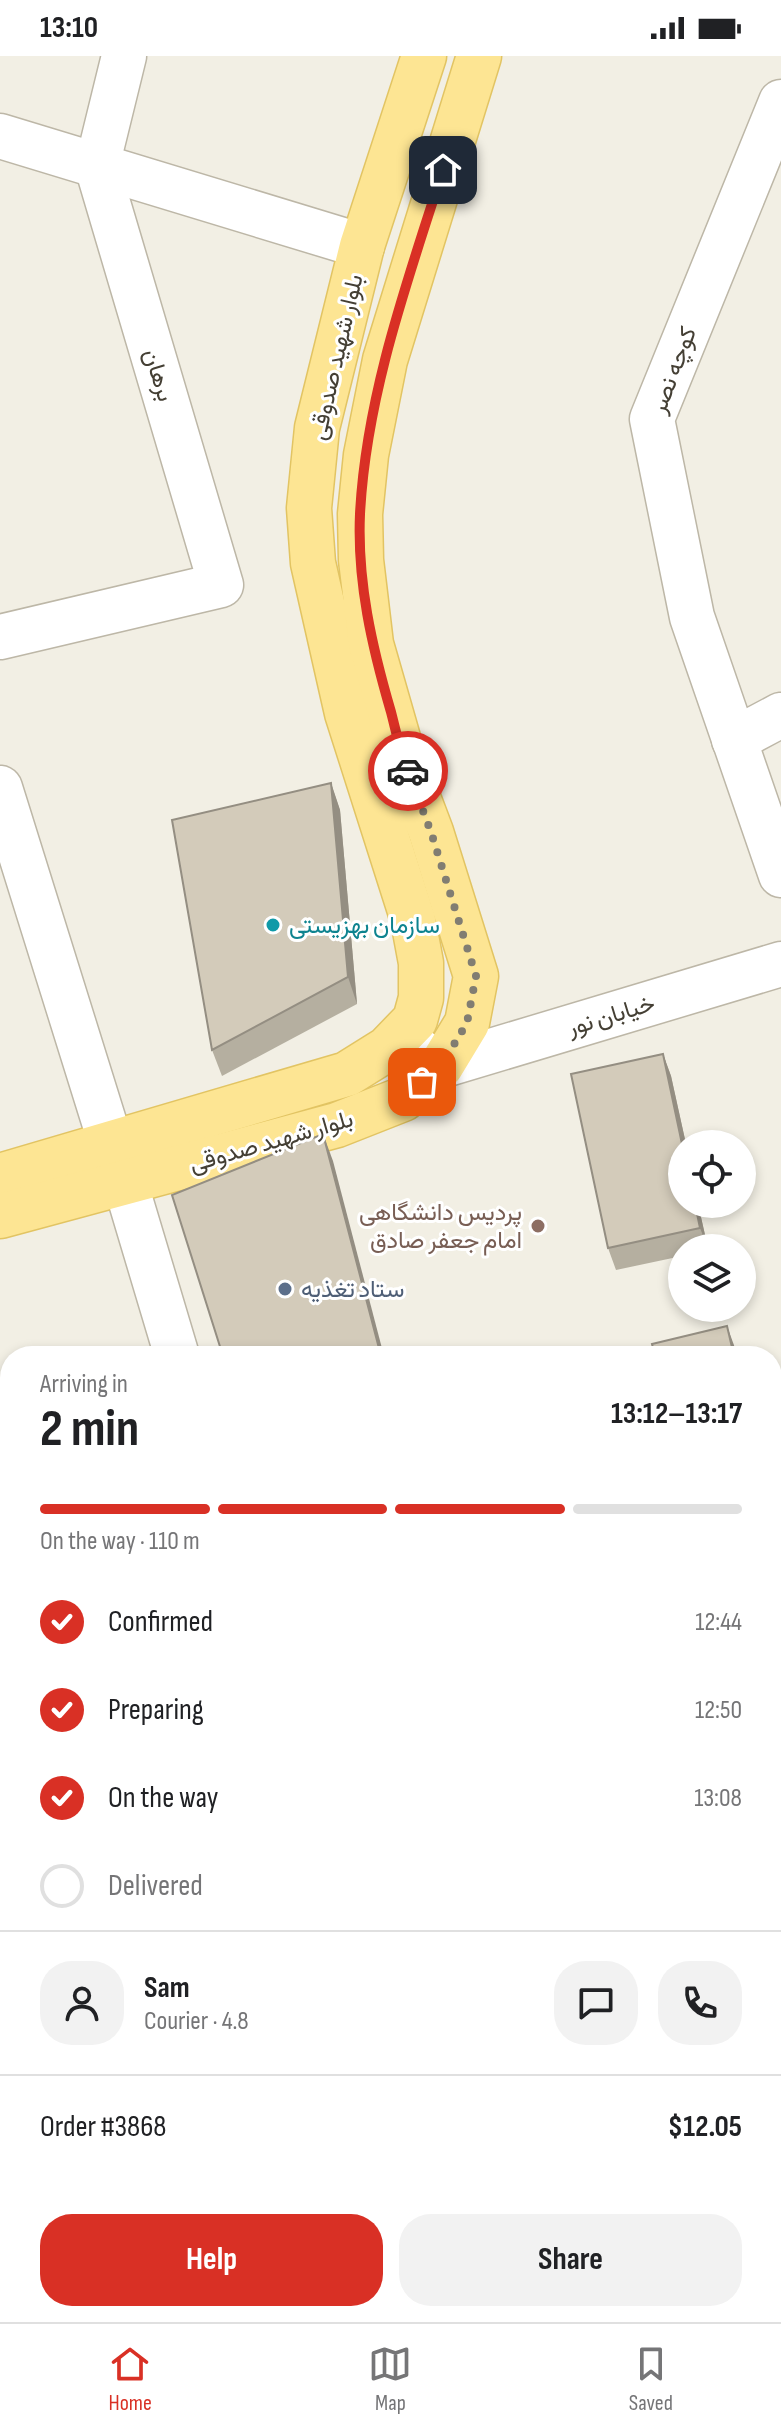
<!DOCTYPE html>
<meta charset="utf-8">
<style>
:root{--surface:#fff;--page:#f2f2f2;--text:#202124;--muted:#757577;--line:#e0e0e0;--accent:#d93025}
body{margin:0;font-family:"Sofia Sans Condensed",Vazirmatn,sans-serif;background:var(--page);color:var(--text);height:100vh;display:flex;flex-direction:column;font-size:30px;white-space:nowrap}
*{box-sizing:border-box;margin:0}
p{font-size:26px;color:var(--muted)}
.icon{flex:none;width:44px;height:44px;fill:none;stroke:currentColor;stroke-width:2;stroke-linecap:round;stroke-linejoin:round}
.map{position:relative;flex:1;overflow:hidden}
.sheet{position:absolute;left:0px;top:1290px;width:782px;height:976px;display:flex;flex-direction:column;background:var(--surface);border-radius:32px 32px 0 0;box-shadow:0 4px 12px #0003}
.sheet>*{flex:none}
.controls{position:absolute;left:668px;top:1074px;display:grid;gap:16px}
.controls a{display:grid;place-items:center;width:88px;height:88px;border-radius:50%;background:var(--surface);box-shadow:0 4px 12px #0003;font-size:40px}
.pin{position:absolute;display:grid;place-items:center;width:68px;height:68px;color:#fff;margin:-34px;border-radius:16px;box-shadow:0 4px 12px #0006}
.courier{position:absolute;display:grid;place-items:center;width:80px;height:80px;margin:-40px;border:6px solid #d93025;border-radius:50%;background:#fff;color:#222;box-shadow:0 2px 10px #0007}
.headline em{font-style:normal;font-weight:700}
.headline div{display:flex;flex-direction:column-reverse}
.headline{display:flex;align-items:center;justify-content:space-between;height:136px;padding:0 40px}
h1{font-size:52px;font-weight:700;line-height:60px}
.bar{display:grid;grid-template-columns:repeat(4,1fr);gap:12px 8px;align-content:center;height:96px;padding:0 40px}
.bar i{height:10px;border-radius:6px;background:var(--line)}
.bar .current{background:var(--accent)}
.bar p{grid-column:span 4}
.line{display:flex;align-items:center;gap:20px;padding:0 40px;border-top:2px solid var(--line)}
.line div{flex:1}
.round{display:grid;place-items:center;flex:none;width:84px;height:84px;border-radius:32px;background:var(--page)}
ol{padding:0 40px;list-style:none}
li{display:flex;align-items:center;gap:24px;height:88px}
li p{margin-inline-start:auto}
li .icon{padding:8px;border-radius:50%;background:var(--accent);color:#fff;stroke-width:4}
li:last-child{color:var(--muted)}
li i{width:44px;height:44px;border:4px solid var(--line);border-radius:50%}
.cta{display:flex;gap:16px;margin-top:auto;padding:16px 40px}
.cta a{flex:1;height:92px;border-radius:32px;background:var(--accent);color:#fff;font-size:32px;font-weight:700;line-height:92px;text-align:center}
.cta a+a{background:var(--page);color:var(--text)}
.status{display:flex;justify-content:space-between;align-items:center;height:56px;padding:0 40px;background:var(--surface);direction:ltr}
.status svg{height:22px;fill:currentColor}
.tab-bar{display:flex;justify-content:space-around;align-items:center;height:112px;border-top:2px solid var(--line);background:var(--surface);font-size:22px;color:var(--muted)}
.tab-bar a{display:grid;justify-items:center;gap:4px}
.tab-bar .current{color:var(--accent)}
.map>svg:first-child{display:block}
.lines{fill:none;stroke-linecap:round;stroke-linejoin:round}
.minor-casing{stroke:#bdb7a7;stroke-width:47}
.major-casing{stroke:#e2c463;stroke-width:47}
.minor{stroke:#fff;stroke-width:44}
.major{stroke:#fde593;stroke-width:44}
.wall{fill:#b5afa0}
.shaded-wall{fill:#948e82}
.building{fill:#d3cbba;stroke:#948e82;stroke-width:2}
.done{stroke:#817d72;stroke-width:8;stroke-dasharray:0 14.4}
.route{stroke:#d93025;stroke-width:10}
.culture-dot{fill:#0f9aa8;stroke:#fff;stroke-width:3}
.education-dot{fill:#8d6e63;stroke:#fff;stroke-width:3}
.service-dot{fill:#5c6f8a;stroke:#fff;stroke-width:3}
.labels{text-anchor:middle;stroke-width:6;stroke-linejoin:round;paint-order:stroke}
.street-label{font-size:24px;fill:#443f34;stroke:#fff}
.culture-label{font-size:24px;fill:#0d838f;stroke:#fff;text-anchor:start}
.education-label{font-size:24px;fill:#785e54;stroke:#fff;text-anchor:end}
.service-label{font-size:24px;fill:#4e5e75;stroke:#fff;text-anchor:start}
</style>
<div class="status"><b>13:10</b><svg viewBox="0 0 49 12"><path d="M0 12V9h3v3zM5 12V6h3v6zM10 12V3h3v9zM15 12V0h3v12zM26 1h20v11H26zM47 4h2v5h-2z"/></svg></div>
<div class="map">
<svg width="781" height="2266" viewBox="0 0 781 2266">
<rect width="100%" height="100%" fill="#f2efe4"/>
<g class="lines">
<defs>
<g id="minor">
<path d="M781,46l-129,317 40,198 89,258"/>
<path d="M0,80l362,110"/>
<path d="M0,581l221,-52 -124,-419 27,-110"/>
<path d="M734,684l47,-25"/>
<path d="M0,732l111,356 14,38 52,174"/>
<path d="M400,981l41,29 340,-102"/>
<path d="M772,1728l9,-4"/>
<path d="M0,1835l10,30"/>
<path d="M772,1892l9,-3"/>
<path d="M0,1972l10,8"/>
<path d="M772,2046l9,-3"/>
<path d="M0,2130l10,-13"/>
<path d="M772,2206l9,-2"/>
<path d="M225,2256l4,10"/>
<path d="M455,2256l3,10"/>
<path d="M568,2266l34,-10"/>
</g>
<g id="major">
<path d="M0,1120l347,-102 40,-25 28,-29 6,-22v-35l-8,-43 -66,-207 -34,-150 -4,-55 8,-80 45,-182 62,-190"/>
<path d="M0,1160l337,-91 66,-26 38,-33 26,-43 9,-47 -45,-144 -25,-66 -35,-122 -10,-84 -1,-46 6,-59 19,-95 94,-304"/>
</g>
</defs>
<!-- minor casing -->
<use href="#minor" class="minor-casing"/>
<!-- major casing -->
<use href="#major" class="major-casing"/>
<!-- minor -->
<use href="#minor" class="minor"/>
<!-- major -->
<use href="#major" class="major"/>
</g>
<!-- wall -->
<g class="wall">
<path d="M331,727l9,27 17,194 -135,72 -10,-26z"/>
<path d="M663,998l8,22 15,68h-4l16,60 10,44h-26v8l-66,14 -8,-22z"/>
</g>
<!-- shaded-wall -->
<g class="shaded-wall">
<path d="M331,727l9,27 17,194 -9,-27z"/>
<path d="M663,998l8,22 15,68h-4z"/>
<path d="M323,1078l10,27 51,195h-3z"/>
<path d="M695,1148h3l10,44 -8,-20z"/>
<path d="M727,1270l8,22 2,8h-3z"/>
<path d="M150,2256h9l-1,10h-7z"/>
<path d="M394,2256h12v10h-9z"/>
</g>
<!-- building -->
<g class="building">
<path d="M331,727l17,194 -136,73 -40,-230z"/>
<path d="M663,998l19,90v60h13l5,24 -92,20 -37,-174z"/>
<path d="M323,1078l58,222h-158l-51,-161z"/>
<path d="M727,1270l7,30h-79l-3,-12z"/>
<path d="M10,2130v53l-10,-31z"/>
<path d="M33,2256h117l1,10h-115z"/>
<path d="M257,2256h137l5,10h-139z"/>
</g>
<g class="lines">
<!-- done -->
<path class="done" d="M408,715l23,61 45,144 -9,47 -26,43 -19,16"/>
<!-- route -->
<path class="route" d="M408,715c-8,-19 -12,-40 -17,-59 -19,-65 -34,-130 -31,-198 6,-118 47,-232 83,-344"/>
</g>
<!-- markers -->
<circle class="culture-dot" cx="273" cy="869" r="8"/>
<circle class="education-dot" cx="538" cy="1170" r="8"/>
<circle class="service-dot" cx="285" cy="1233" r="8"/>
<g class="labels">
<!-- street labels -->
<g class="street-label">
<text transform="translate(336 301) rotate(-77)" y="8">بلوار شهید صدوقی</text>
<text transform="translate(673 314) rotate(-69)" y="8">کوچه نصر</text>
<text transform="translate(159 319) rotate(73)" y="8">برهان</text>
<text transform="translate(611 959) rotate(-17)" y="8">خیابان نور</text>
<text transform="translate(271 1085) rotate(-16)" y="8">بلوار شهید صدوقی</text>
</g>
<!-- culture labels -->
<g class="culture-label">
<text x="289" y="877">سازمان بهزیستی</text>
</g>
<!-- education labels -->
<g class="education-label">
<text x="522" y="1164">پردیس دانشگاهی<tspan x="522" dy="28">امام جعفر صادق</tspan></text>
</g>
<!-- service labels -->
<g class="service-label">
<text x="301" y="1241">ستاد تغذیه</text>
</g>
</g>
</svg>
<div class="controls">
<a><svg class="icon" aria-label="locate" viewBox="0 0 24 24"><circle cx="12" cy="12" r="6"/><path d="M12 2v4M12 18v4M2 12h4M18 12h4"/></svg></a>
<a><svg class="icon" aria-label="layers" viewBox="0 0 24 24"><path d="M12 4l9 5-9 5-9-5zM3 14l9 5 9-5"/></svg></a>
</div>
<div class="pin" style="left:422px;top:1026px;background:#ea580c"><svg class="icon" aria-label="bag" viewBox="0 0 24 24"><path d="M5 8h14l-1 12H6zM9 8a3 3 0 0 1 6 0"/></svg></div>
<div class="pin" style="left:443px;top:114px;background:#1f2937"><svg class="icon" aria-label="home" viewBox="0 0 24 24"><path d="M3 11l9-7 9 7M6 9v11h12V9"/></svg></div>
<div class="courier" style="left:408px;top:715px"><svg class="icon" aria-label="car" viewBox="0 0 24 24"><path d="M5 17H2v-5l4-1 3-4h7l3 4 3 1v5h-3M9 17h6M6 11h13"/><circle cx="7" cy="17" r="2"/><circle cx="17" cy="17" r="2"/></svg></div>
<section class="sheet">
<div class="headline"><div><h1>2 min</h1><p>Arriving in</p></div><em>13:12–13:17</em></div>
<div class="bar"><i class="current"></i><i class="current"></i><i class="current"></i><i></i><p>On the way · 110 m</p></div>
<ol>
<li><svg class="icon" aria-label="check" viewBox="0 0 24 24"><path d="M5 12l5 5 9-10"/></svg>Confirmed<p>12:44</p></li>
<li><svg class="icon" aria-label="check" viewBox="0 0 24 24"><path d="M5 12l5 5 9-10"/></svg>Preparing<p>12:50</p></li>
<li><svg class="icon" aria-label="check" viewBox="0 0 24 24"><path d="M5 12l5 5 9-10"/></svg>On the way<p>13:08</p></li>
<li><i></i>Delivered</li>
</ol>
<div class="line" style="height:144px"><a class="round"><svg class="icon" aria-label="person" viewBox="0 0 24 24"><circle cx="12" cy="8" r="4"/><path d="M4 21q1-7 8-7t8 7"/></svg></a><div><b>Sam</b><p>Courier · 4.8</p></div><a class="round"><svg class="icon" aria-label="chat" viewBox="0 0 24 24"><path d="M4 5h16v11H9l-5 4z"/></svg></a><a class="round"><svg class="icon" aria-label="phone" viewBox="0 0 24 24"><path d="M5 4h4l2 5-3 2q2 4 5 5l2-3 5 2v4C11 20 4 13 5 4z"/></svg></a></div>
<div class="line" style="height:104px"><div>Order #3868</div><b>$12.05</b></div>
<div class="cta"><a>Help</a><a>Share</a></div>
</section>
</div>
<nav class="tab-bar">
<a class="current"><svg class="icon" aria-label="home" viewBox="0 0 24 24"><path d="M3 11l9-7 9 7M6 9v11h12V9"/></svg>Home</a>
<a><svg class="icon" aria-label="map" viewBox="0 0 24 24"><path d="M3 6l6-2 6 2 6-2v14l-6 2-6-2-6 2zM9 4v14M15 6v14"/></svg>Map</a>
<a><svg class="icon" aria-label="saved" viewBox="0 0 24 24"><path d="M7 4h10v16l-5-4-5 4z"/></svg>Saved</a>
</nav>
